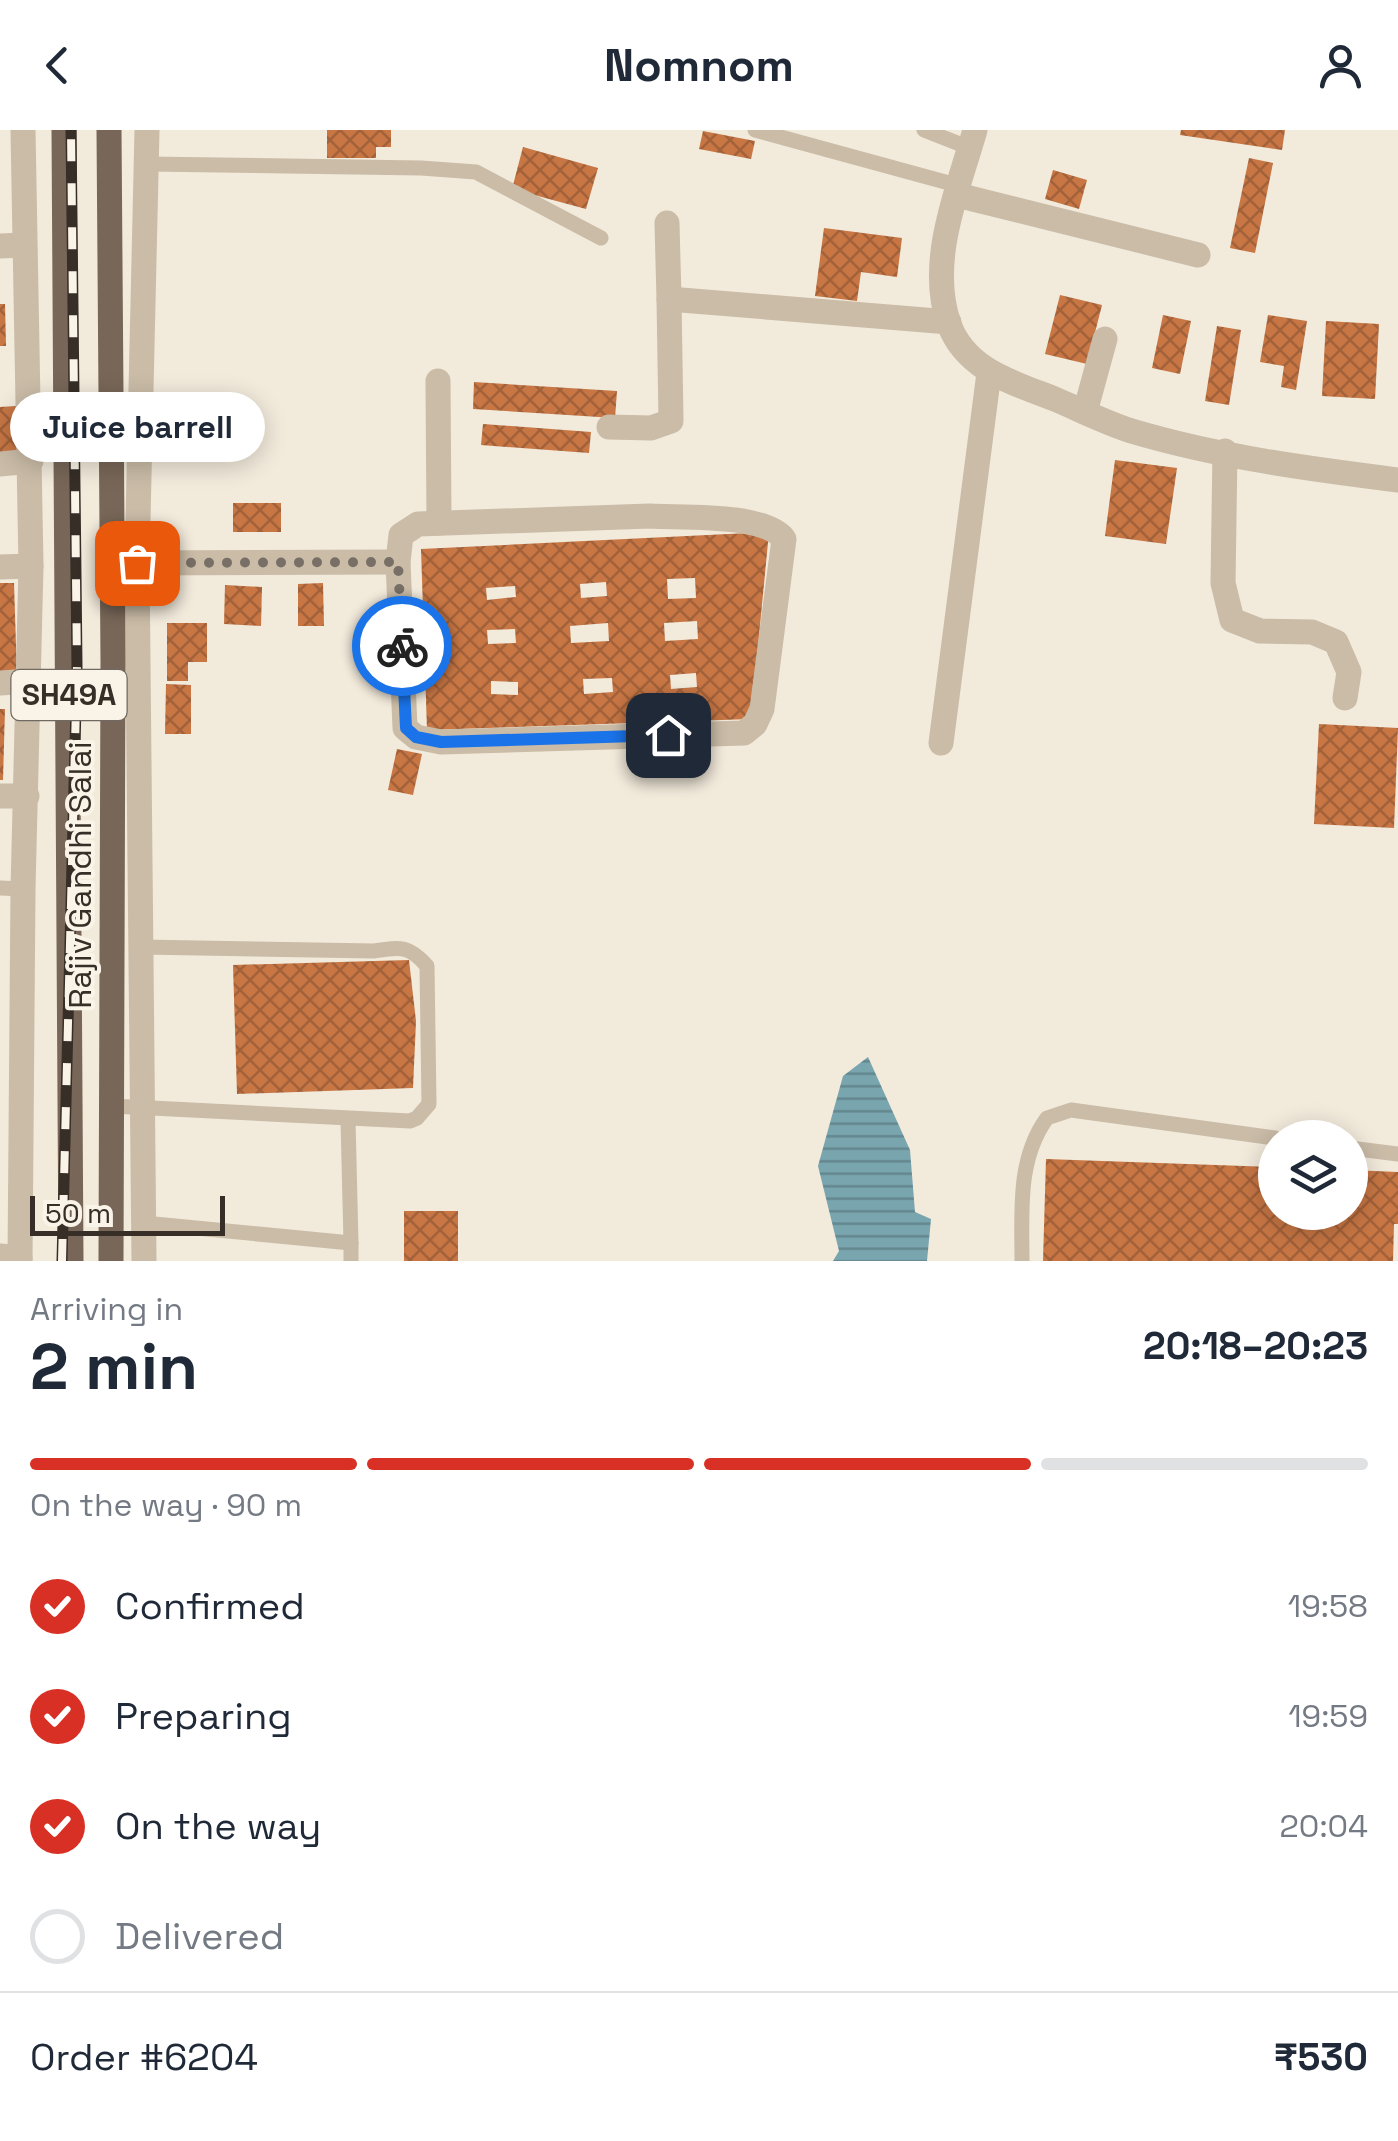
<!DOCTYPE html>
<meta charset="utf-8">
<style>
:root{--surface:#fff;--page:#f2f2f3;--text:#1f2937;--muted:#747a83;--line:#e0e1e3;--accent:#d93025}
body{margin:0;font-family:"Space Grotesk",sans-serif;background:var(--page);color:var(--text);height:100vh;display:flex;flex-direction:column;font-size:38px;white-space:nowrap}
*{box-sizing:border-box;margin:0}
p{font-size:32px;color:var(--muted)}
.icon{flex:none;width:55px;height:55px;fill:none;stroke:currentColor;stroke-width:2;stroke-linecap:round;stroke-linejoin:round}
.map{position:relative;height:1131px;overflow:hidden}
.sheet{display:flex;flex-direction:column;background:var(--surface);flex:1}
.sheet>*{flex:none}
.controls{position:absolute;left:1258px;top:990px;display:grid;gap:20px}
.controls a{display:grid;place-items:center;width:110px;height:110px;border-radius:50%;background:var(--surface);box-shadow:0 5px 25px #0003;font-size:50px}
.scale{position:absolute;left:30px;bottom:25px;width:195px;box-sizing:border-box;padding-left:10px;border:5px solid #362e27;border-top:0;font-size:28px;line-height:35px;white-space:nowrap;color:#362e27;-webkit-text-stroke:8px #f9f4e7;paint-order:stroke}
.pin{position:absolute;display:grid;place-items:center;width:85px;height:85px;color:#fff;margin:-42px;border-radius:20px;box-shadow:0 5px 15px #0006}
.courier{position:absolute;display:grid;place-items:center;width:100px;height:100px;margin:-50px;border:8px solid #1a73e8;border-radius:50%;background:#fff;color:#222;box-shadow:0 2px 12px #0007}
.bubble{position:absolute;height:70px;border-radius:35px;background:var(--surface);box-shadow:0 5px 25px #0003;font-size:32px;font-weight:700;line-height:70px;text-align:center}
.overview em{font-style:normal;font-weight:700}
.overview div{display:flex;flex-direction:column-reverse}
.overview{display:flex;align-items:center;justify-content:space-between;height:170px;padding:0 30px}
h1{font-size:65px;font-weight:700;line-height:75px}
.bar{display:grid;grid-template-columns:repeat(4,1fr);gap:15px 10px;align-content:center;height:120px;padding:0 30px}
.bar i{height:12px;border-radius:8px;background:var(--line)}
.bar .on{background:var(--accent)}
.bar p{grid-column:span 4}
.line{display:flex;align-items:center;gap:25px;padding:0 30px;border-top:2px solid var(--line)}
.line div{flex:1}
ol{padding:0 30px;list-style:none}
li{display:flex;align-items:center;gap:30px;height:110px}
li p{margin-inline-start:auto}
li .icon{padding:10px;border-radius:50%;background:var(--accent);color:#fff;stroke-width:4}
li:last-child{color:var(--muted)}
li i{width:55px;height:55px;border:5px solid var(--line);border-radius:50%}
header{display:flex;justify-content:space-between;align-items:center;height:130px;padding:0 30px;background:var(--surface);font-size:45px;font-weight:700}
.map>svg:first-child{display:block}
.water{fill:url(#water-rules)}
.building{fill:url(#building-cross-hatch);fill-rule:evenodd}
.lines{fill:none;stroke-linecap:round;stroke-linejoin:round}
.service{stroke:#cabca7;stroke-width:15}
.minor{stroke:#cabca7;stroke-width:25}
.tertiary{stroke:#cabca7;stroke-width:25}
.primary{stroke:#786758;stroke-width:25}
.rail-casing{stroke:#362e27;stroke-width:11}
.rail{stroke:#f9f4e7;stroke-width:8;stroke-dasharray:22;stroke-linecap:butt}
.done{stroke:#787066;stroke-width:10;stroke-dasharray:0 18}
.route{stroke:#1a73e8;stroke-width:12}
.labels{text-anchor:middle;stroke-width:8;stroke-linejoin:round;paint-order:stroke}
.shield{fill:#f9f4e7;stroke:#706961;stroke-width:2.5}
.shield-label{font-size:30px;font-weight:bold;fill:#362e27}
.street-label{font-size:32px;fill:#362e27;stroke:#f9f4e7}
</style>
<header><svg class="icon" aria-label="back" viewBox="0 0 24 24"><path d="M15 5l-7 7 7 7"/></svg>Nomnom<svg class="icon" aria-label="person" viewBox="0 0 24 24"><circle cx="12" cy="8" r="4"/><path d="M4 21q1-7 8-7t8 7"/></svg></header>
<div class="map">
<svg width="1398" height="1131" viewBox="0 0 1398 1131">
<defs>
<pattern id="water-rules" width="6" height="5" patternUnits="userSpaceOnUse" patternTransform="scale(2.5)"><rect width="6" height="5" fill="#79a5af"/><path d="M0 2.5h6" fill="none" stroke="#64878e"/></pattern>
<pattern id="building-cross-hatch" width="8" height="8" patternUnits="userSpaceOnUse" patternTransform="scale(2.5)"><rect width="8" height="8" fill="#c77644"/><path d="M0 0l8 8M0 8l8-8" fill="none" stroke="#a26139"/></pattern>
</defs>
<rect width="100%" height="100%" fill="#f2eadb"/>
<!-- water -->
<path class="water" d="M868,927l42,93 5,62 16,7 -4,42h-94l6,-10 -21,-85 25,-90z"/>
<!-- building -->
<g class="building">
<path d="M327,0h64v17h-15v11h-49z"/>
<path d="M1181,0h104l-3,20 -102,-15z"/>
<path d="M703,1l52,10 -4,18 -52,-10z"/>
<path d="M523,17l75,21 -12,41 -74,-20z"/>
<path d="M1249,28l24,5 -18,90 -25,-5z"/>
<path d="M1053,40l34,10 -8,29 -34,-10z"/>
<path d="M824,98l78,10 -5,39 -36,-5 -4,29 -42,-5z"/>
<path d="M1060,165l42,10 -15,59 -42,-10z"/>
<path d="M0,174h5l1,42h-6z"/>
<path d="M1163,185l28,6 -11,53 -28,-6z"/>
<path d="M1268,185l39,6 -11,69 -15,-3 3,-21 -24,-4z"/>
<path d="M1326,191l53,3 -4,75 -53,-3z"/>
<path d="M1217,196l24,4 -12,75 -24,-4z"/>
<path d="M474,252l143,9 -2,27 -142,-9z"/>
<path d="M16,276l2,49 -18,1v-49z"/>
<path d="M483,294l108,8 -2,21 -108,-8z"/>
<path d="M1115,330l62,8 -11,76 -61,-8z"/>
<rect x="233" y="373" width="48" height="29"/>
<path d="M769,402l-18,187 -324,11 -6,-181zM695,448l1,20 -28,1 -1,-20zM606,452l1,14 -26,2 -1,-14zM515,456l1,11 -29,3 -1,-12zM697,491l1,18 -33,2 -1,-18zM608,493l1,18 -38,2 -1,-17zM515,499l1,14 -28,1 -1,-14zM696,543l1,14 -26,2 -1,-14zM612,548l1,14 -29,2 -1,-15zM491,551l27,1v13l-27,-1z"/>
<path d="M0,453h14l3,93h-17z"/>
<path d="M323,453l1,43h-26v-42z"/>
<path d="M225,455l37,2 -1,39 -37,-2z"/>
<path d="M167,493h40v39h-19v19h-21z"/>
<path d="M166,554l25,1v49h-26z"/>
<path d="M0,579h5l-2,71h-3z"/>
<path d="M1319,594l79,4 -4,100 -80,-4z"/>
<path d="M397,619l25,5 -9,41 -25,-5z"/>
<path d="M409,830l7,61 -3,67 -176,6 -4,-129z"/>
<path d="M1046,1029l229,8v45h75v-42l48,2v52h-4l-1,37h-350z"/>
<rect x="404" y="1081" width="54" height="50"/>
</g>
<g class="lines">
<!-- service -->
<g class="service">
<path d="M755,0l205,56"/>
<path d="M924,0l46,18"/>
<path d="M148,34l273,4 55,4 125,66"/>
<path d="M0,758l23,1"/>
<path d="M112,976l298,15 7,-3 12,-14 -2,-138c-18,-21 -27,-19 -53,-15l-233,-4"/>
<path d="M348,990l3,123"/>
<path d="M1350,1018l48,6"/>
<path d="M144,1093l207,20v18"/>
<path d="M1022,1131c0,-49 -5,-102 25,-143l24,-8 204,28"/>
</g>
<!-- minor -->
<g class="minor">
<path d="M957,65l241,60"/>
<path d="M667,93l2,76"/>
<path d="M0,116l24,-1"/>
<path d="M438,251l1,142"/>
<path d="M1085,282l20,-73"/>
<path d="M609,297l42,1 20,-7 -2,-122 280,23"/>
<path d="M1225,321l-2,132 9,37 28,11 52,1 24,10 13,30 -4,26"/>
<path d="M0,334l31,-3"/>
<path d="M650,386c32,2 114,-3 134,23l-22,170 -7,15 -11,9 -303,9 -25,-5 -11,-9 -7,-166 3,-27 17,-11z"/>
<path d="M137,433l261,-1"/>
<path d="M0,437l31,-1"/>
<path d="M0,553l30,-2"/>
<path d="M941,613l48,-370"/>
<path d="M0,666h27"/>
<path d="M0,1126l20,2"/>
</g>
<!-- tertiary -->
<g class="tertiary">
<path d="M975,0c-17,60 -48,131 -26,194 17,47 66,59 108,76 26,11 51,24 78,32 85,25 175,37 263,48"/>
<path d="M20,1131l3,-372 8,-323 -8,-436"/>
<path d="M144,1131l-7,-698 10,-433"/>
</g>
<!-- primary -->
<g class="primary">
<path d="M64,0l7,1131"/>
<path d="M109,0l4,532 -2,599"/>
</g>
<defs>
<path id="rail" d="M62,1131l15,-595 -6,-536"/>
</defs>
<!-- rail casing -->
<use href="#rail" class="rail-casing"/>
<!-- rail -->
<use href="#rail" class="rail"/>
</g>
<g class="lines">
<!-- done -->
<path class="done" d="M137,433l261,-1 4,84"/>
<!-- route -->
<path class="route" d="M402,516l4,82 10,9 25,5 227,-7"/>
</g>
<g class="labels">
<!-- shield labels -->
<rect class="shield" x="11.5" y="540" width="115" height="50" rx="8"/>
<g class="shield-label">
<text x="69" y="575">SH49A</text>
</g>
<!-- street labels -->
<g class="street-label">
<text transform="translate(80 745) rotate(-90)" y="11">Rajiv Gandhi Salai</text>
</g>
</g>
</svg>
<div class="controls">
<a><svg class="icon" aria-label="layers" viewBox="0 0 24 24"><path d="M12 4l9 5-9 5-9-5zM3 14l9 5 9-5"/></svg></a>
</div>
<div class="scale">50 m</div>
<div class="pin" style="left:137px;top:433px;background:#ea580c"><svg class="icon" aria-label="bag" viewBox="0 0 24 24"><path d="M5 8h14l-1 12H6zM9 8a3 3 0 0 1 6 0"/></svg></div>
<div class="pin" style="left:668px;top:605px;background:#1f2937"><svg class="icon" aria-label="home" viewBox="0 0 24 24"><path d="M3 11l9-7 9 7M6 9v11h12V9"/></svg></div>
<div class="courier" style="left:402px;top:516px"><svg class="icon" aria-label="bike" viewBox="0 0 24 24"><circle cx="6" cy="16" r="4"/><circle cx="18" cy="16" r="4"/><path d="M6 16l4-8h5l3 8M10 8l3 8H6M13 5h3"/></svg></div>
<div class="bubble" style="left:10px;top:262px;width:255px">Juice barrell</div>
</div>
<section class="sheet">
<div class="overview"><div><h1>2 min</h1><p>Arriving in</p></div><em>20:18–20:23</em></div>
<div class="bar"><i class="on"></i><i class="on"></i><i class="on"></i><i></i><p>On the way · 90 m</p></div>
<ol>
<li><svg class="icon" aria-label="check" viewBox="0 0 24 24"><path d="M5 12l5 5 9-10"/></svg>Confirmed<p>19:58</p></li>
<li><svg class="icon" aria-label="check" viewBox="0 0 24 24"><path d="M5 12l5 5 9-10"/></svg>Preparing<p>19:59</p></li>
<li><svg class="icon" aria-label="check" viewBox="0 0 24 24"><path d="M5 12l5 5 9-10"/></svg>On the way<p>20:04</p></li>
<li><i></i>Delivered</li>
</ol>
<div class="line" style="height:130px"><div>Order #6204</div><b>₹530</b></div>
</section>
